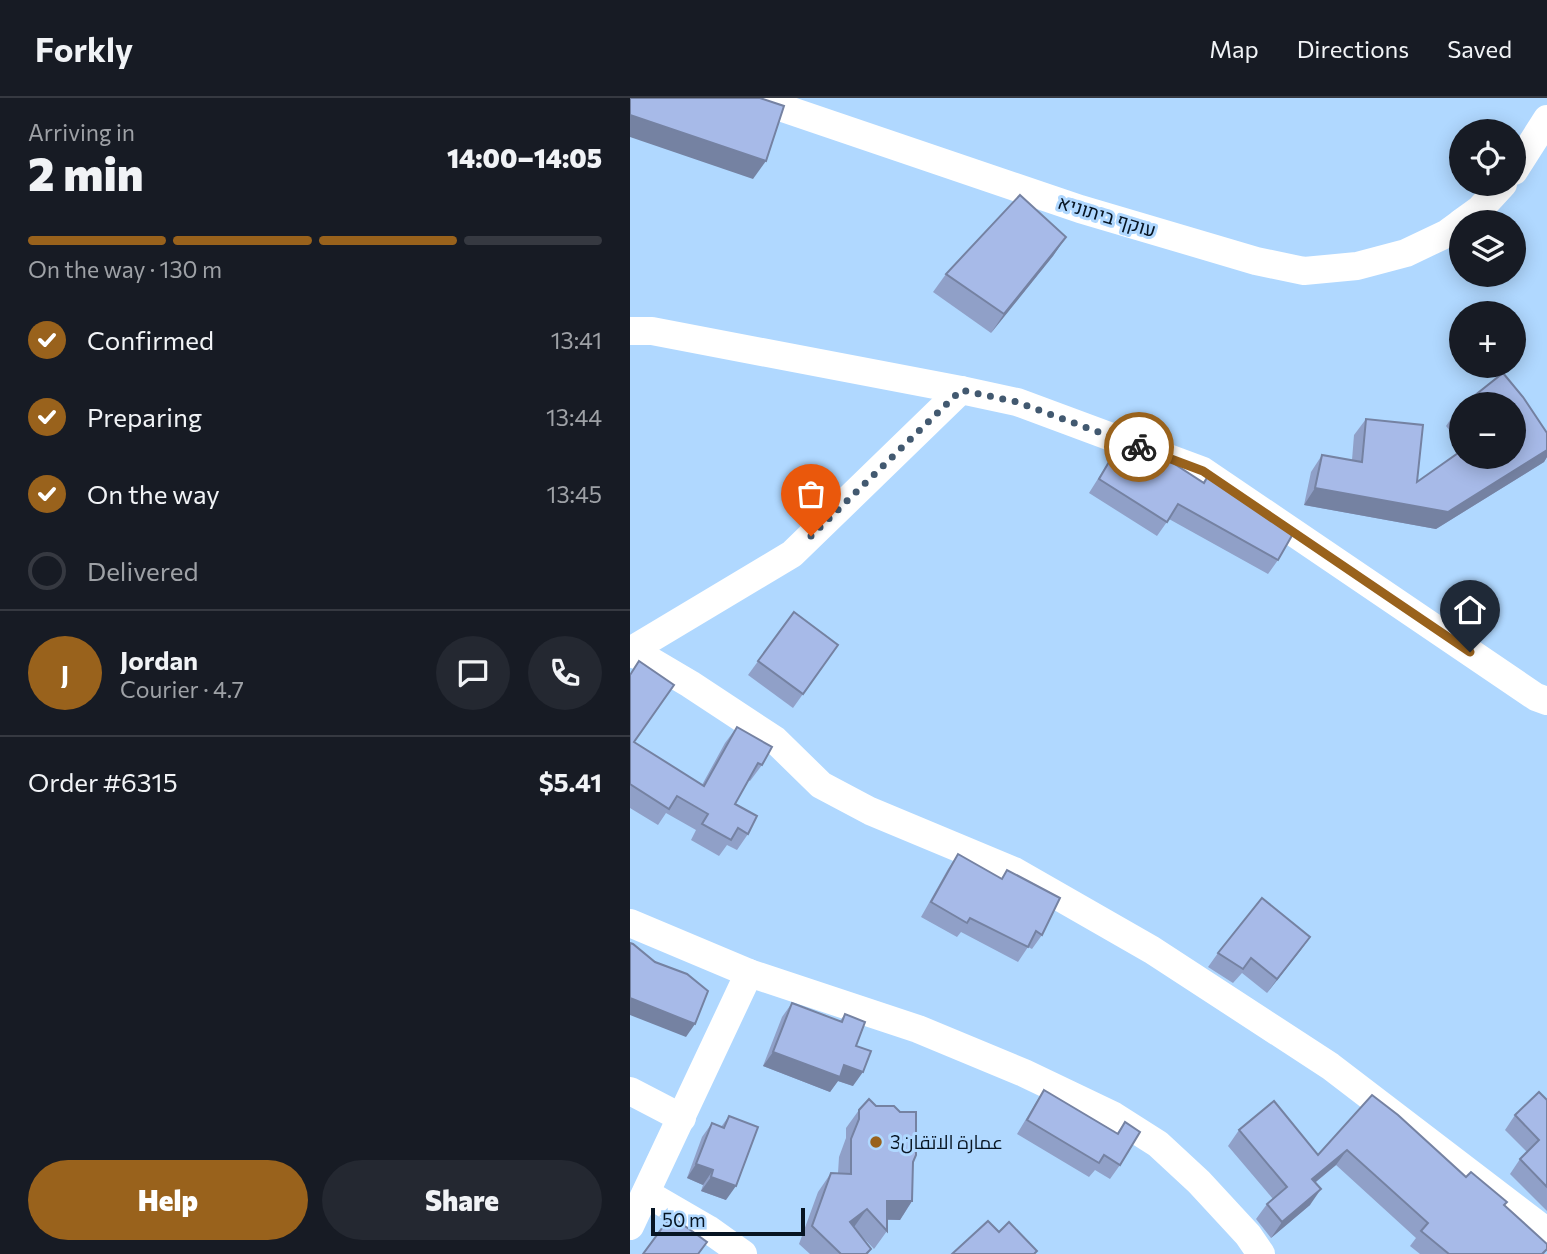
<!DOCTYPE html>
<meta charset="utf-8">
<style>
:root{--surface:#171b24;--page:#242831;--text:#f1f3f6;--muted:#9ea1a6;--line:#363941;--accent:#99621c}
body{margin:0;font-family:Commissioner,Cairo,Heebo,sans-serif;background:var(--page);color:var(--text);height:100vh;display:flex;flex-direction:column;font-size:26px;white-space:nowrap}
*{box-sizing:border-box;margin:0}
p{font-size:23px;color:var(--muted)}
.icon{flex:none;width:38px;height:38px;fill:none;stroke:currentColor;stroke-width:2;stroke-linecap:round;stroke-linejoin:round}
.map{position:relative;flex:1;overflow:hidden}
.side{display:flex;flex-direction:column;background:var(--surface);width:630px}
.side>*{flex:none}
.buttons{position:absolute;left:819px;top:21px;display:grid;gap:14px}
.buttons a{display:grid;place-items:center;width:77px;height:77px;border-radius:50%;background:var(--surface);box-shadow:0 4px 18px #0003;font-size:35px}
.scale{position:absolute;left:21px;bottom:18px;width:154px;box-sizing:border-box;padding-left:7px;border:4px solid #071523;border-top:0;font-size:19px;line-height:24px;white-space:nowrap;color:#071523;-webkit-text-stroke:5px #b0d8ff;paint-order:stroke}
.pin{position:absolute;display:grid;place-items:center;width:60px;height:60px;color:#fff;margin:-72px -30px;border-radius:50% 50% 50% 0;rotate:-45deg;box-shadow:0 0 7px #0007}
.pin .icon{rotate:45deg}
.courier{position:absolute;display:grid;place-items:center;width:70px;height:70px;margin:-35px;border:5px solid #99621c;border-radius:50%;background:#fff;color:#222;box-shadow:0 2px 9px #0007}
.head em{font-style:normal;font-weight:800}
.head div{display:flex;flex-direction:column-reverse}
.head{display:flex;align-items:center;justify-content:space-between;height:119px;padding:0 28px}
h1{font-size:46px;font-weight:800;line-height:52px}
.bar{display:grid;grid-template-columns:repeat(4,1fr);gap:10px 7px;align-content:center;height:84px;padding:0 28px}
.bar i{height:9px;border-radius:5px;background:var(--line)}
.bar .current{background:var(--accent)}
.bar p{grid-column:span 4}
.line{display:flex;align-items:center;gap:18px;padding:0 28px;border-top:2px solid var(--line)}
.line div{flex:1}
.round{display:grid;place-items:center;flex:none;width:74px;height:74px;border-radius:37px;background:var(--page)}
ol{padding:0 28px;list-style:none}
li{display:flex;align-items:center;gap:21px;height:77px}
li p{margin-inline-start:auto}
li .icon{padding:7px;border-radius:50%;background:var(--accent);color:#fff;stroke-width:4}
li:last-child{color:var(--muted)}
li i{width:38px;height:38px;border:4px solid var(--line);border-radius:50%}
.action{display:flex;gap:14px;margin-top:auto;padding:14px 28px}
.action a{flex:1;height:80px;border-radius:42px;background:var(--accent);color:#fff;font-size:28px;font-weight:800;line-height:80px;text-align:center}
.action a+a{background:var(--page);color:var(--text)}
header{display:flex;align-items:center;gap:42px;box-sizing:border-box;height:98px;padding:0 35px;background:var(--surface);border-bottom:2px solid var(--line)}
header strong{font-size:33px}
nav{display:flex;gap:38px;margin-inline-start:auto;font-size:24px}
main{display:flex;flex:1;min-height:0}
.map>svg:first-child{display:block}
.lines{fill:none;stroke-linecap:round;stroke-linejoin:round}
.minor{stroke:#fff;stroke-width:28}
.wall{fill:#90a0c8}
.shaded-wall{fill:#7582a2}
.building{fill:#a7bae8;stroke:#7582a2;stroke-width:2}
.done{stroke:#425970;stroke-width:7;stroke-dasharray:0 12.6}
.route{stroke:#99621c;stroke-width:9}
.poi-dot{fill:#99621c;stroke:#b0d8ff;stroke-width:2.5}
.labels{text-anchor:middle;stroke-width:6;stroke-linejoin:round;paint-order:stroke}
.street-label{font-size:19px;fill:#071523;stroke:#b0d8ff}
.poi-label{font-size:19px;fill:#071523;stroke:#b0d8ff;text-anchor:start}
</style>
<header>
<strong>Forkly</strong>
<nav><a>Map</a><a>Directions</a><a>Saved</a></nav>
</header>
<main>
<section class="side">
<div class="head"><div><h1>2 min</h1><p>Arriving in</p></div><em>14:00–14:05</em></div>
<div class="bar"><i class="current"></i><i class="current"></i><i class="current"></i><i></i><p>On the way · 130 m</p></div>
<ol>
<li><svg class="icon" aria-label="check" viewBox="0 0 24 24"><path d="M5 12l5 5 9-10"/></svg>Confirmed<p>13:41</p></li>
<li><svg class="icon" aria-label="check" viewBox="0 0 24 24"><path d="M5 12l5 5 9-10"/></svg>Preparing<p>13:44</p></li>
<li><svg class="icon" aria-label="check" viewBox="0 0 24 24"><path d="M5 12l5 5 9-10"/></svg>On the way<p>13:45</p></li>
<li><i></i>Delivered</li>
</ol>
<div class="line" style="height:126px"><b class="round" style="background:var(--accent);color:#fff">J</b><div><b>Jordan</b><p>Courier · 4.7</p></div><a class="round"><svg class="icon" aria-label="chat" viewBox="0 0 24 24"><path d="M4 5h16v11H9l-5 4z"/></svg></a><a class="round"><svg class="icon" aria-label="phone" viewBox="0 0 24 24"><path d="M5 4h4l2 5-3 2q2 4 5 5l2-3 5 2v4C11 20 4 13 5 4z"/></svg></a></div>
<div class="line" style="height:91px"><div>Order #6315</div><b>$5.41</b></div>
<div class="action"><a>Help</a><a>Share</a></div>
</section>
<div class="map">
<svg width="917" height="1156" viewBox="0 0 917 1156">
<rect width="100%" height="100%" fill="#b0d8ff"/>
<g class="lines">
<!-- minor -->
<g class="minor">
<path d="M123,0l327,111 176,52 48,10 53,-5 49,-13 40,-19 15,-11"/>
<path d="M884,73l33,-52"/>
<path d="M832,124l18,-13 23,-25"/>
<path d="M0,233h22l309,59 56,12 186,69 333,226 11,4"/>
<path d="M0,553l162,-97 169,-164"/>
<path d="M0,555l16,5 44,26 85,56 46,45 49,26 144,60 138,79 178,116 217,166"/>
<path d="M0,825l119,50 169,56 106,44 90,43 44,28 41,38 49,53 13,19"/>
<path d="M0,993l52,27"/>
<path d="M16,1095l62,36 35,25"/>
<path d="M0,1128l119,-253"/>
</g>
</g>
<!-- wall -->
<g class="wall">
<path d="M436,139l-13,19 -62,77 -58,-41 13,-18z"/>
<path d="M831,308v39l-15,-19 11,-16z"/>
<path d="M736,321l51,63 130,-49v24l-3,5 -108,67 -132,-24 7,-33 11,-17 30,5 2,-25z"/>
<path d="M500,346l73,38 6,-8 69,86 -10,14 -99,-55 -12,17 -68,-43 27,-43 6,4z"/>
<path d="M164,514l44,33 -45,63 -45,-33z"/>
<path d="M0,577l4,67 68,43 23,-42 12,-16 25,38 -12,16 -2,-1 -13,24 13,30 -11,16 -10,-5 -8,11 -28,-16 5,-10 -30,-17 -8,12 -28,-17z"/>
<path d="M328,756l43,25 6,-9 35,65 -10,14 -4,-2 -10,15 -57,-30 -4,5 -36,-20 27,-48z"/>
<path d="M680,839l-43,56 -25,-20 -9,10 -25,-16 10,-14z"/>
<path d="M162,905l48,18 5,-7 11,32 -3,40 -15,-5 -8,11 -67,-26 19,-49z"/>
<path d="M414,992l73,43 8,-11 -5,43 -10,14 -15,-9 -6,7 -72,-43 18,-30z"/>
<path d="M742,997l94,82 38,28 43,45 -3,4h-124l-10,-8 6,-8 -80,-73 -20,17 -6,23 -39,33 -15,-19 11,-15 6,-5 -45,-53 11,-16 79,25z"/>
<path d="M917,1002v111l-37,-37 10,-15 7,-7 -22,-22 10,-15z"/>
<path d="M229,1012l54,52 -1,39 -12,19h-13v11l-13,18 -19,-20 16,20 -3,5h-58l-11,-10 19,-52 13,-19h7l1,-16 7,-19v-10z"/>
<path d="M99,1018l-3,84 -25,-9 2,-6 -16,-7 15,-41 10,-14 9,4z"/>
</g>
<!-- shaded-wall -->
<g class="shaded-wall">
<path d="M0,17l136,46 -13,18 -123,-42z"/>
<path d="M436,139l-13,19 -62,77 13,-19z"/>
<path d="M917,352v7l-3,5 -108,67 -132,-24 11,-17 133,24z"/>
<path d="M680,839l-10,14 -33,42 10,-14z"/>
<path d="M0,900l65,26 -9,13 -56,-22z"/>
<path d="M143,954l71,13 19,7 -10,14 -15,-5 -8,11 -67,-26z"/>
<path d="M717,1052l-11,15 -35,29 11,-15z"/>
<path d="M66,1066l17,6 -10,15 -16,-7z"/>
<path d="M81,1079l25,9 -10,14 -25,-9z"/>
<path d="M691,1091l-11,16 -39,33 11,-16z"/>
<path d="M257,1103h25l-12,19 -23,-1z"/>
<path d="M237,1111l-13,18 -4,-5z"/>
</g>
<!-- building -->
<g class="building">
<path d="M0,0h130l24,8 -18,55 -136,-46z"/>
<path d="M390,97l46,42 -62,77 -58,-40z"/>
<path d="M873,275l20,24 24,36v17l-99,62 -133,-24 7,-33 40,7 4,-43 57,6 -6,57 44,-31v6h53v-53h-50z"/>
<path d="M831,308v9l-4,-5z"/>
<path d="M500,346l29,10 45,29 5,-9 85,58 -16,28 -100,-56 -11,18 -68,-43 17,-29 7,5z"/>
<path d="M164,514l44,33 -35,49 -45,-33z"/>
<path d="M9,563l35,24 -40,57 70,44 33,-59 35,20 -10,18 -4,-2 -23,41 22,12 -9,18 -10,-6 -7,12 -29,-16 6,-10 -31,-18 -8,13 -39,-25v-109z"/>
<path d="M328,756l44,25 5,-9 53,28 -18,37 -6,-4 -8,16 -58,-29 -3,5 -36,-21z"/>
<path d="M632,800l48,39 -33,42 -26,-21 -8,11 -25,-16z"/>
<path d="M0,845l3,1 22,18 32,12 21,17 -13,33 -65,-26z"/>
<path d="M162,905l50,19 3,-8 20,8 -9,24 15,5 -8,21 -19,-7 -4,12 -67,-25z"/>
<path d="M414,992l74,44 7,-12 15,10 -20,33 -16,-10 -5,8 -72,-43z"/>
<path d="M909,994l8,8v87l-27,-28 19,-19 -24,-25z"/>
<path d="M742,997l26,20 68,62 5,-5 36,30 -3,3 43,39v5l-5,5h-93l-28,-23 7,-8 -81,-73 -35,29 9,10 -39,33 -15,-18 20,-17 -48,-57 35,-29 44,54z"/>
<path d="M239,1001l7,7h18l6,6h16v43l-3,7 -1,39h-25v30l-20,-22 -17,13 21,27 -5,5h-25l-29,-28 19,-53 20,1v-35l8,-20v-9z"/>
<path d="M99,1018l29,11 -22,59 -25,-9 2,-7 -17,-6 16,-41 12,5z"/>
<path d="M41,1118l36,26 -9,12h-55z"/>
<path d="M358,1123l11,11 10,-10 28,29 -3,3h-82z"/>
</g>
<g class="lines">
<!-- done -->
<path class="done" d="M181,438l150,-146 56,12 122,45"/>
<!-- route -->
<path class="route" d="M509,349l64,24 267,181"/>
</g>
<!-- markers -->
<circle class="poi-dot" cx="246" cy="1044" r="7"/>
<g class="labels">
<!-- street labels -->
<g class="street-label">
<text transform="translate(477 118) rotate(17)" y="7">עוקף ביתוניא</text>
</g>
<!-- poi labels -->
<g class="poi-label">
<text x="260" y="1051">عمارة الاتقان3</text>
</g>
</g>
</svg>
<div class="buttons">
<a><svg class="icon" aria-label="locate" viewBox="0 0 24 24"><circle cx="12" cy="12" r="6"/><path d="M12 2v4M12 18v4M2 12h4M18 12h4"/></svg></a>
<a><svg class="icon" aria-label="layers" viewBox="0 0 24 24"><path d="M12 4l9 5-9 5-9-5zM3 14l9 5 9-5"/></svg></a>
<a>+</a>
<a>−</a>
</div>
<div class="scale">50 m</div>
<div class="pin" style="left:181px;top:438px;background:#ea580c"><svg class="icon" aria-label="bag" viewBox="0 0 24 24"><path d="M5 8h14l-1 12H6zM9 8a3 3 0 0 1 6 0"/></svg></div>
<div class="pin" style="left:840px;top:554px;background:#1f2937"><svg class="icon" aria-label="home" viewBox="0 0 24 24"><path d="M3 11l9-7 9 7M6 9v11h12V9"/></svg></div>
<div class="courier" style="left:509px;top:349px"><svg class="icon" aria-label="bike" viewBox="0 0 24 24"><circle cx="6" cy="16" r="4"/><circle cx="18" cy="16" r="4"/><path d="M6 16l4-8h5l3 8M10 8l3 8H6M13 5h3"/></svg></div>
</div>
</main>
